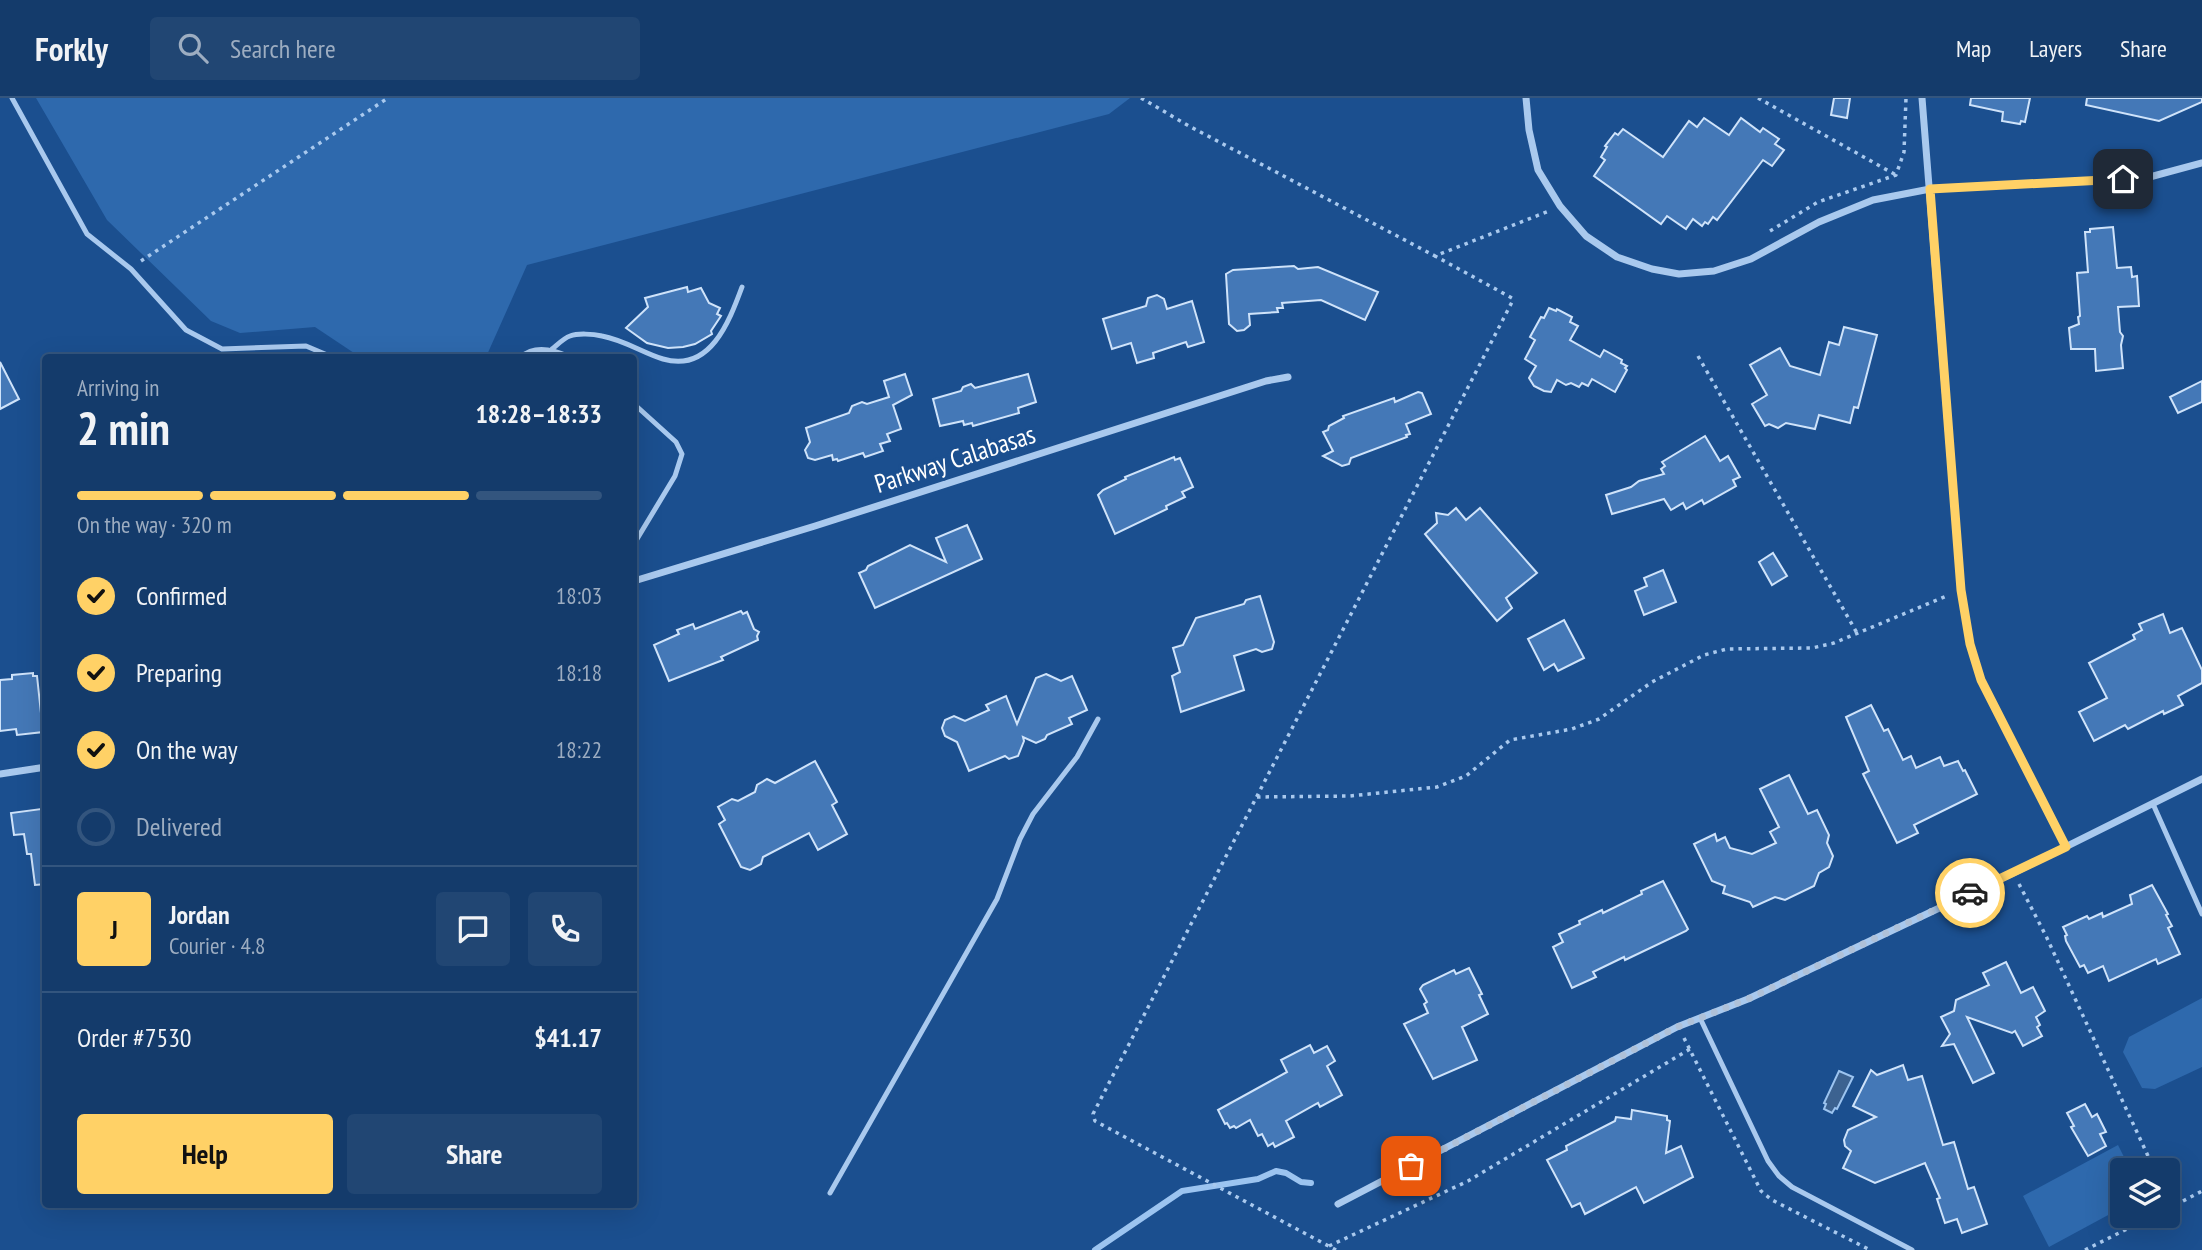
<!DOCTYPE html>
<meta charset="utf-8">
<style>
:root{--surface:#143b6b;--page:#214673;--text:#f1f3f6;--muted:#9dadc1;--line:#33557e;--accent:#ffd166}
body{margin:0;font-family:"PT Sans Narrow",sans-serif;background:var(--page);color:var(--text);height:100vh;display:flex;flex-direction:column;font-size:26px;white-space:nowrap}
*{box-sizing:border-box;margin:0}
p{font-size:23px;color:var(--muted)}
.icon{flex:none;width:38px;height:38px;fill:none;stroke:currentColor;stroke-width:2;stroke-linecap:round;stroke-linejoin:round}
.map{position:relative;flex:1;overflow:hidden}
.panel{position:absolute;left:42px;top:256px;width:595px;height:854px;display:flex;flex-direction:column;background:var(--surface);border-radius:7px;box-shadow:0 7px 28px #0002,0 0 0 2px var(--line)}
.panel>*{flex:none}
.controls{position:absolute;left:2110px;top:1060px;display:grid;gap:14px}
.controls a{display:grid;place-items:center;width:70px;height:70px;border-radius:7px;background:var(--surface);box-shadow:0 7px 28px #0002,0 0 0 2px var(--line);font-size:35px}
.pin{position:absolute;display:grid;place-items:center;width:60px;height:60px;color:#fff;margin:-30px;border-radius:14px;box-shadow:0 4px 10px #0006}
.courier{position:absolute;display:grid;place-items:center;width:70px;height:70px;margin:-35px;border:5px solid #ffd166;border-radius:50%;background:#fff;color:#222;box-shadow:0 2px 9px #0007}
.head em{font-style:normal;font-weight:700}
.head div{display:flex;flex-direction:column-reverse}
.head{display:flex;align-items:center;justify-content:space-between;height:119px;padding:0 35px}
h1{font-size:46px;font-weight:700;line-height:52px}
.bar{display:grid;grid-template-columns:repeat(4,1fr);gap:10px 7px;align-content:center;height:84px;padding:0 35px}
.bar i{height:9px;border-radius:5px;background:var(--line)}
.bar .active{background:var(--accent)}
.bar p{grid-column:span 4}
.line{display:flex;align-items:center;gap:18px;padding:0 35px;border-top:2px solid var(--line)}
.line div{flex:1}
.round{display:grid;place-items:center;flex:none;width:74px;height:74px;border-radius:7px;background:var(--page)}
ol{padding:0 35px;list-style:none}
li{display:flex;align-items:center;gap:21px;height:77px}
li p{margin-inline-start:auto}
li .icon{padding:7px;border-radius:50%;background:var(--accent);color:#111;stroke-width:4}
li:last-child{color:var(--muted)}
li i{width:38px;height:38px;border:4px solid var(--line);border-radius:50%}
.action{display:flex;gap:14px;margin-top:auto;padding:14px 35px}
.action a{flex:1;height:80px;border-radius:7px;background:var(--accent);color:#111;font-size:28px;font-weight:700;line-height:80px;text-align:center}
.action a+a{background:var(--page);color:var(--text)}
header{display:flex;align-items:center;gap:42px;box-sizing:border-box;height:98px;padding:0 35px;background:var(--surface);border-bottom:2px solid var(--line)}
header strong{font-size:33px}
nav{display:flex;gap:38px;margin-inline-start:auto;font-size:24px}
.search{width:490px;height:63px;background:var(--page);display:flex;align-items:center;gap:18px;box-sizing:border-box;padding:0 24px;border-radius:7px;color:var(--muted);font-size:26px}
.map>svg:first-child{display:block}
.green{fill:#2e69ad}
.water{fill:#3c6290;stroke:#9cc4f0;stroke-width:2}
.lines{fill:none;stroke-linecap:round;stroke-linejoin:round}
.stream{stroke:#9cc4f0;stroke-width:6}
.building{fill:#4478b7;stroke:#cfe3fa;stroke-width:2}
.path{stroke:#a9c9ee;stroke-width:3.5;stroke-dasharray:3.5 5;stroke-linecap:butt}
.service{stroke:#a9c9ee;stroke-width:5}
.minor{stroke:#a9c9ee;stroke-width:7}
.done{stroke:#afc1d8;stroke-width:7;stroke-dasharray:0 12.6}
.route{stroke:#ffd166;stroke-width:9}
.labels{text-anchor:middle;stroke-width:6;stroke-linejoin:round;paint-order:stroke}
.street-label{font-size:26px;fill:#fff;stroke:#1b4f8f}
</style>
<header>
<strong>Forkly</strong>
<div class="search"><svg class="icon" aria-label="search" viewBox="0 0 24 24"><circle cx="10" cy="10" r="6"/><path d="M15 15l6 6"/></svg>Search here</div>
<nav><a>Map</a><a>Layers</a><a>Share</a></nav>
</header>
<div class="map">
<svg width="2202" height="1152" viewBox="0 0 2202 1152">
<rect width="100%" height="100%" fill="#1b4f8f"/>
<!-- green -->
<g class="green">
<path d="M36,0h1094l-21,16 -582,151 -41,92h-126l-45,-30 -75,6 -29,-12 -104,-101z"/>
<path d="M2202,900v69l-47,22 -13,-1 -19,-36 6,-15z"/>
<path d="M2118,1047l13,26h-8v36l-74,40 -26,-51z"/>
</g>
<!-- water -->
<path class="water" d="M1839,973l14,6 -16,32 -2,-1 -3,5 -8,-4 2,-5 -2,-1z"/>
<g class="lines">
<!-- stream -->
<path class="stream" d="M1095,1152l87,-59 76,-12 18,-8 10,2 15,9 10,1"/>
</g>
<!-- building -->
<g class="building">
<path d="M1834,0h16l-3,20 -16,-3z"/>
<path d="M1971,0h59l-5,24 -4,-1 -1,3 -18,-3 1,-9 -33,-7z"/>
<path d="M2087,0h115v4l-43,19 -73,-16z"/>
<path d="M1704,20l25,17 12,-17 19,14 3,-4 16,11 -4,5 9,6 -12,16 -9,-6 -46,60 -4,-3 -5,7 -3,-2 -3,4 -9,-7 -7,10 -19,-13 -6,8 -67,-48 11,-16 -4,-3 6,-10 -2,-1 10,-13 3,2 5,-6 40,28 26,-36 8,6z"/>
<path d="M2113,129l4,41 14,-1 1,10 5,-1 2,30 -21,1 2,25 3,4 -2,9 2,23 -27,3 -1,-22h-24l-2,-21 10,-4 -1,-7 2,-1 -3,-43 11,-1 -3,-40h5v-3z"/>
<path d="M1294,168l4,3 20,-2 60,25 -13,28 -44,-20 -39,3 1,5h-6l1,4 -29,2 1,11 -6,5 -7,1 -8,-7 -3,-50 7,-4z"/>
<path d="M687,189l1,5 13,-4 8,15 11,5 -3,6 4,2 -10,15 1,3 -17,10 -12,3 -15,1 -21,-5 -21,-15 22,-21 -3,-9z"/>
<path d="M1157,197l7,4 3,10 25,-8 12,41 -16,5 -2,-5 -33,11 1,5 -17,5 -6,-20 -19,6 -9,-30 43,-13 2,-8z"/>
<path d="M1549,210l7,3 1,-2 15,8 -2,5 8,4 -8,14 30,17 4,-7 18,10 -1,3 6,3 -2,2 2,2 -12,22 -23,-13 -4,7 -6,-3 -3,4 -8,-4 -5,2 -9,-5 -6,12 -7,-1 -10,-5 -5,-8 7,-12 -11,-7 10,-19 -5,-3 11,-20 3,1z"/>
<path d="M1844,229l33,8 -19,73 -4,-1 -4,16 -31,-8 -4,14 -29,-6 -8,5 -9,-4 -4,2 -13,-22 15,-9 -17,-30 30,-17 10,18 30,9 9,-33 10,3z"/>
<path d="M0,264l19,37 -19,10z"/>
<path d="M905,276l7,21 -19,10 8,24 -14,5 3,7 -10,3 3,7 -18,6 -2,-4 -25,8 -1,-2 -4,1 -1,-5 -17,5 -7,-2 -3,-8 5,-8 -4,-14 43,-15 3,-7 10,-4 5,2 22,-7 -5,-16z"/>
<path d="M1028,276l8,28 -18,6 1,5 -46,13 -1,-3 -8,2 -1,-4 -23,5 -7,-27 28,-8 2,-4 8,-3 4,4z"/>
<path d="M2202,283v21l-24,11 -8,-16z"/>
<path d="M1418,294l4,1 9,21 -25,10 4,10 -4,1 1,2 -56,21 -2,6 -7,2 -19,-10 10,-5 -10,-19 5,-2 1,-4 15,-8 -1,-2 51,-18 1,4z"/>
<path d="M1705,338l15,25 8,-5 12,21 -7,3 3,6 -32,18 -2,-4 -16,9 -3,-6 -12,7 -7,-11 -52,15 -6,-19 25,-8 8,-6 25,-7 -3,-5 4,-3 -3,-4z"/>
<path d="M1174,359l1,3 5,-2 13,29 -11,5 3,5 -19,9 1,3 -52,25 -17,-39 5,-5 23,-11 -1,-2z"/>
<path d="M1456,410l10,12 14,-12 57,65 -31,25 6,10 -15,13 -72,-87 12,-11 -1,-10 12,2z"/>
<path d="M967,427l15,34 -107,49 -16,-35 7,-3 2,-4 42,-21 36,17 -10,-24z"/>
<path d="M1773,455l14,23 -15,9 -13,-23z"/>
<path d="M1663,472l13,32 -32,13 -9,-24 12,-5 -3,-8z"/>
<path d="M1260,498l14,46 -2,7 -10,3 -6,-3 -22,7 10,34 -63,22 -9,-36 8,-4 -7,-24 10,-3 13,-27 48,-14 2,-4z"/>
<path d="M741,513l2,3 4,-2 7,17 5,3 -2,4 1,4 -37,17 2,3 -54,21 -15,-36 25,-11 -2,-4 16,-6 2,5z"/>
<path d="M2163,516l7,19 12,-5 20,42v13l-24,13 5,9 -19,9 -1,-3 -35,18 -3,-4 -31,16 -15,-29 28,-14 -18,-35 46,-24 -2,-4 9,-5 -3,-6z"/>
<path d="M1564,522l20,38 -26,13 -4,-7 -10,6 -16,-31z"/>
<path d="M33,575v3h4l6,56 -26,3 -1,-6 -16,2v-51l12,-1v-4z"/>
<path d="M1046,576l15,7 11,-5 15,34 -18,8 3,6 -25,11 -2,4 -9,4 -13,-6 1,4 -6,15 -9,3 -4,-3 -36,15 -12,-29 -12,-6 -3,-8 3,-8 9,-4 11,5 24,-11 -3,-5 20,-9 11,28 19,-46z"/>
<path d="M1871,607l13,26 4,-2 15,31 8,-4 5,12 24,-11 4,9 14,-5 5,10 2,-1 12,24 -63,31 4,8 -21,10 -34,-69 6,-3 -23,-54z"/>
<path d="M815,663l22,41 -5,3 15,29 -29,16 -9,-17 -46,24 -2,7 -11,6 -9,-3 -22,-43 6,-4 -7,-13 14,-8 6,2 17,-9 2,-7 10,-6 8,4z"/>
<path d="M1789,677l19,39 9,-4 12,25 -2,8 6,13 -4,11 -10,6 -5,13 -29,14 -10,-3 -22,10 -3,-5 -27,-9 2,-7 -13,-5 -18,-37 21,-10 2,7 8,-4 5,11 22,6 24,-11 -6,-11 9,-5 -19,-38z"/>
<path d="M41,711l1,8 4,-1v68l-11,1 -4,-31h-4l-3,-20 -10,1 -3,-22z"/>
<path d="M1663,783l25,48 -2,2 -61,29 -1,-3 -31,15 3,5 -24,11 -19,-41 10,-5 -4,-8 21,-10 -1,-3 23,-11 1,3 39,-19 -1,-3z"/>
<path d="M2152,787l16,29 -2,1 6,11 -4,2 12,26 -22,10 -2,-5 -47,22 -6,-15 -15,7 -4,-8 -4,2 -14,-26 -1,-5 2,-1 -4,-8 24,-11 2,3 13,-6 1,4 29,-13 -2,-9z"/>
<path d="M2006,864l15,31 12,-6 12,24 -9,6 4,8 -3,2 5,9 -19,10 -8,-15 -3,2 -45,-16 27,56 -21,10 -19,-39 -12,2 8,-12 -9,-17 13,-6 2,-11 33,-15 -6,-12z"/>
<path d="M1469,870l13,26 -3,1 9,19 -26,13 15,33 -44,19 -29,-55 24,-11 -4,-9 3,-2 -7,-13 3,-4 31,-15 2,4z"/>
<path d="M1310,947l4,8 13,-7 8,15 -8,5 15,29 -22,12 -2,-4 -32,18 8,16 -19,10 -2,-4 -5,3 -6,-12 -4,2 -8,-16 -14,8 -2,-2 -4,2 -3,-5 -2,1 -7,-14 69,-38 -6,-12z"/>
<path d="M1903,967l5,15 14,-4 21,69 11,-3 14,47 6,-2 13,37 -25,9 -5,-14 -12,4 -8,-24 3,-1 -15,-35 -50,20 -32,-15 8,-17 -6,-5 -1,-6 4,-10 28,-13 -23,-11 18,-36 6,5z"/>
<path d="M2085,1006l7,13 5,-3 9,18 -6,2 6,12 -18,10 -17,-29 3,-1 -7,-13z"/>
<path d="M1632,1012l35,6v4l3,1 -4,32 15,-7 12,31 -49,26 -8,-16 -51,27 -5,-11 -8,4 -25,-47 20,-10 -1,-4 49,-25 1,-4 15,2z"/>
</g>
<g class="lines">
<!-- path -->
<g class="path">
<path d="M1141,0l48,28 246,130 114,-45"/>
<path d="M1758,0l138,77"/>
<path d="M1770,133l48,-29 78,-27 8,-23 2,-54"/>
<path d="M141,163l247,-163"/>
<path d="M1698,258l159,277"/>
<path d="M1257,699l93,-1 87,-9 29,-11 44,-36 62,-11 27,-10 53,-37 52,-27 23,-6 85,-1 22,-5 115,-48"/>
<path d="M2019,786l27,52 109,235"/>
<path d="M1684,940l77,153 11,9 98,50"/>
<path d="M2168,1111l34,-18"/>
<path d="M1329,1148l139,-65 222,-132"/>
<path d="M1336,1152l-241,-129 -2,-7 419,-812v-4l-77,-42"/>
<path d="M2085,1152l68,-34"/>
</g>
<!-- service -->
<g class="service">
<path d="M12,0l75,136 44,35 55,61 36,19 84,-3 26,11"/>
<path d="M552,251c5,-4 12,-11 18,-13 8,-3 23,-2 32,0 22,4 41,17 61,23 47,14 66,-37 79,-72"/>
<path d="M521,259c14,-13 34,-7 49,0"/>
<path d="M634,306l42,38 6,12 -7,22 -41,68"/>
<path d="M2153,706l49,110"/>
<path d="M1700,920l68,143 11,15 13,11 120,63"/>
<path d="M830,1095l167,-294 23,-60 13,-25 44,-57 21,-38"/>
</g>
<!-- minor -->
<g class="minor">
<path d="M1526,0l3,32 9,40 22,36 26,30 31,21 35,12 27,5 35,-3 37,-12 68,-37 54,-22 57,-11 216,-11 56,-15"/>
<path d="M1922,0l39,492 9,54 11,36 85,167"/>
<path d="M634,483l181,-55 451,-145 22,-4"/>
<path d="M0,676l46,-7"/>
<path d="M1338,1106l339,-177 71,-28 265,-126 189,-94"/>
</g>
</g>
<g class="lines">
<!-- done -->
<path class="done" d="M1411,1068l266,-139 71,-28 222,-106"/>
<!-- route -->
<path class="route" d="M1970,795l96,-46 -85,-167 -11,-36 -9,-54 -31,-401 193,-10"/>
</g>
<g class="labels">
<!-- street labels -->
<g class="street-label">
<text transform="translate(955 361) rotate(-18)" y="9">Parkway Calabasas</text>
</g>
</g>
</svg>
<div class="controls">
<a><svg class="icon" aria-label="layers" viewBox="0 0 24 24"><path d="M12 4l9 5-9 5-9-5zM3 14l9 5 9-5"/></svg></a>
</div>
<div class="pin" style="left:1411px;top:1068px;background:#ea580c"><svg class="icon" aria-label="bag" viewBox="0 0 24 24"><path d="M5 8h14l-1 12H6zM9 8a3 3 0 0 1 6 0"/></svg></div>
<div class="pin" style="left:2123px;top:81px;background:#1f2937"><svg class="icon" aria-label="home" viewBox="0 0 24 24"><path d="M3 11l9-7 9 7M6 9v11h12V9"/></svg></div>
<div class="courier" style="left:1970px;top:795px"><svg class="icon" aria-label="car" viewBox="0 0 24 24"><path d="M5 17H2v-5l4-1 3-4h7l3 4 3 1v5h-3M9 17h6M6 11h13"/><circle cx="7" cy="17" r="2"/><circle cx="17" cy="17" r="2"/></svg></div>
<section class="panel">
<div class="head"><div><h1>2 min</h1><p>Arriving in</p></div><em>18:28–18:33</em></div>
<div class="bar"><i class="active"></i><i class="active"></i><i class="active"></i><i></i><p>On the way · 320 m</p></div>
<ol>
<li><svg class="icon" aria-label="check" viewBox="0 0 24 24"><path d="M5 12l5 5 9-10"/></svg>Confirmed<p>18:03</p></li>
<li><svg class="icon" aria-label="check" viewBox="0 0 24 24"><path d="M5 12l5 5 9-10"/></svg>Preparing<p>18:18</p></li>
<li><svg class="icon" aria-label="check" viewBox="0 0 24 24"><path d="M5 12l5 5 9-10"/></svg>On the way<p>18:22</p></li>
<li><i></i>Delivered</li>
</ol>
<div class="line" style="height:126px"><b class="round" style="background:var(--accent);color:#111">J</b><div><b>Jordan</b><p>Courier · 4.8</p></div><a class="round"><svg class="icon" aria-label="chat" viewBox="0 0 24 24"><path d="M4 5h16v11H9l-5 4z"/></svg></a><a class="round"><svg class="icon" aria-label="phone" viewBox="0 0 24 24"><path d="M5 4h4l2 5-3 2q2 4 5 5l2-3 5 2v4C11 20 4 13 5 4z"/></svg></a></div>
<div class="line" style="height:91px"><div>Order #7530</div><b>$41.17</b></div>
<div class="action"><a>Help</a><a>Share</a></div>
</section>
</div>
